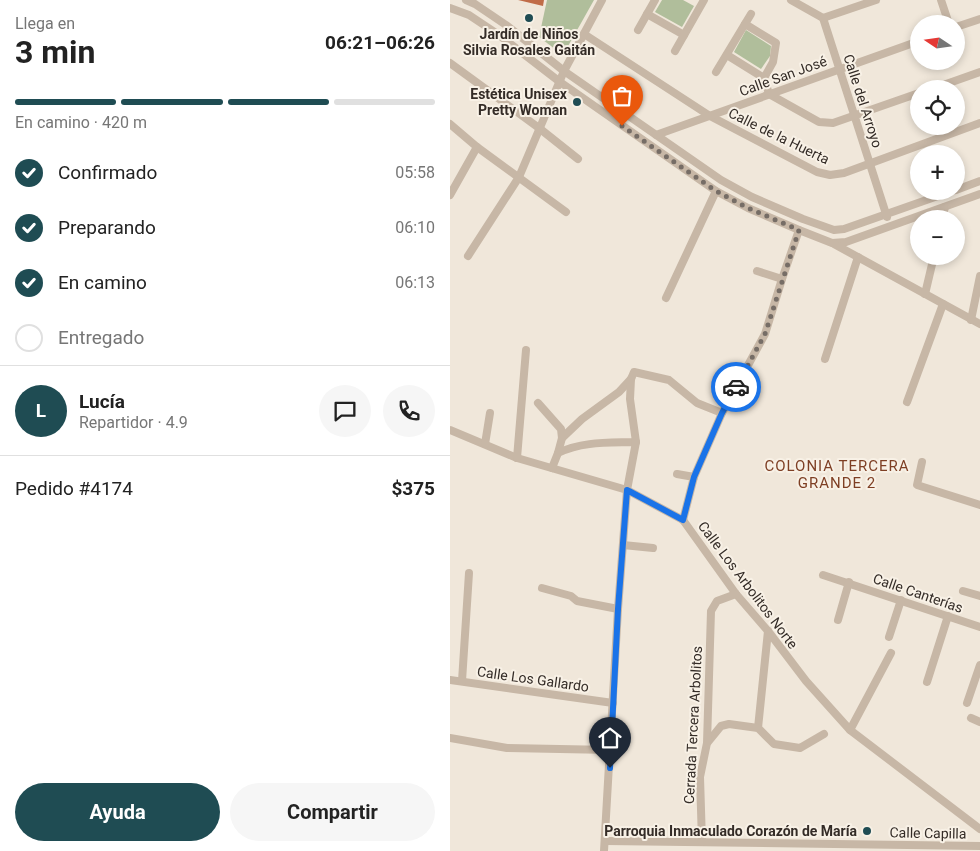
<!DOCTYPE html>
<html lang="es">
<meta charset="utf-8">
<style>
:root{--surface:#fff;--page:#f6f6f6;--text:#222;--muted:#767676;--line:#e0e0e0;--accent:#1f4c53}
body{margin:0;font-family:Roboto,sans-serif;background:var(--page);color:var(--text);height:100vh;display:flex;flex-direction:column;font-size:19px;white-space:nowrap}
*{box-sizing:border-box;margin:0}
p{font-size:16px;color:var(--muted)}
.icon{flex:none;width:28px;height:28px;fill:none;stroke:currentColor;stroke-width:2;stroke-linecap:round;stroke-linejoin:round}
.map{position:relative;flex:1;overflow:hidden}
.drawer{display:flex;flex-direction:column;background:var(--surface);width:450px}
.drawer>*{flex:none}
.needle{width:32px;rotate:283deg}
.buttons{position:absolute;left:460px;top:15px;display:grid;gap:10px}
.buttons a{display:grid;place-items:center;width:55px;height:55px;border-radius:50%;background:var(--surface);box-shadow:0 2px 8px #0003;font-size:25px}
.pin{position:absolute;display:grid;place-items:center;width:42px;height:42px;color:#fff;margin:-51px -21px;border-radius:50% 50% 50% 0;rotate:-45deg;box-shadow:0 0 5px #0007}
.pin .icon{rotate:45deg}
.courier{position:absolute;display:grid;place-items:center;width:50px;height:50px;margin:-25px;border:4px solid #1a73e8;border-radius:50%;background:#fff;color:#222;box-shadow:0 1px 6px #0007}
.overview em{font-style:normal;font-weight:700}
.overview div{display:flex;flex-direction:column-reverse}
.overview{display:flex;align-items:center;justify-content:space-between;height:85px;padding:0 15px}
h1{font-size:32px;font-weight:700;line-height:38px}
.bar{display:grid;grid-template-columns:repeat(4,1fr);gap:8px 5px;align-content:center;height:60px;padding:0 15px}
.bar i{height:6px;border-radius:4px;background:var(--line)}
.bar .current{background:var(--accent)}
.bar p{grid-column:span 4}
.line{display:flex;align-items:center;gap:12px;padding:0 15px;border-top:1px solid var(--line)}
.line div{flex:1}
.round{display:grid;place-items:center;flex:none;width:52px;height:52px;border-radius:26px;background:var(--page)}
ol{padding:0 15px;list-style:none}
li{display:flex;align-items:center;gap:15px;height:55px}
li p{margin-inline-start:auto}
li .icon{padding:5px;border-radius:50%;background:var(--accent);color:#fff;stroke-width:4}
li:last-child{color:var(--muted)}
li i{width:28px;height:28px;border:2px solid var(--line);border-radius:50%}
.button{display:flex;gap:10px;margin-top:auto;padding:10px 15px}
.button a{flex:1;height:58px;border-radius:30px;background:var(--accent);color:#fff;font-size:20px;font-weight:700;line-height:58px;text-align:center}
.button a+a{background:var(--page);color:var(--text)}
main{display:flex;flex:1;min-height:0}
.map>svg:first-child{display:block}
.green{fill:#b0be9b}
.building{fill:#c06c48}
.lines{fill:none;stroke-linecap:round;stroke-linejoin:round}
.minor{stroke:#c7b7a6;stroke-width:8}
.done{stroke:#766d66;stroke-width:5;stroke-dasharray:0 9}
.route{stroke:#1a73e8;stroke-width:6}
.poi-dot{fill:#1f4c53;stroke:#f8f1e6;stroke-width:2}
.labels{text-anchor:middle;stroke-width:4;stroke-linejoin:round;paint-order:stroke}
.poi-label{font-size:14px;font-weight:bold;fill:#342c27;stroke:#f8f1e6;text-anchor:end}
.street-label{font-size:14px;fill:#342c27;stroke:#f8f1e6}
.neighbourhood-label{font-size:15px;letter-spacing:1px;fill:#7e3f24;stroke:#f8f1e6}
</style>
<main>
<section class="drawer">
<div class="overview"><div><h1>3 min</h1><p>Llega en</p></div><em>06:21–06:26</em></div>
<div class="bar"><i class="current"></i><i class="current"></i><i class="current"></i><i></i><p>En camino · 420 m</p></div>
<ol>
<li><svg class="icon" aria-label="check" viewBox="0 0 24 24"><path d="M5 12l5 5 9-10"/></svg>Confirmado<p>05:58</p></li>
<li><svg class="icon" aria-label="check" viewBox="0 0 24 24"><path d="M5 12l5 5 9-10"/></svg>Preparando<p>06:10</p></li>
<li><svg class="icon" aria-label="check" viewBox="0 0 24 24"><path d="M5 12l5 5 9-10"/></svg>En camino<p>06:13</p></li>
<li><i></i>Entregado</li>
</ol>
<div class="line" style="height:90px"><b class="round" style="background:var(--accent);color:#fff">L</b><div><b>Lucía</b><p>Repartidor · 4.9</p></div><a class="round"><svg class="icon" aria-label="chat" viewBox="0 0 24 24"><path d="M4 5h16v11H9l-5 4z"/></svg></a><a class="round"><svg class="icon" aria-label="phone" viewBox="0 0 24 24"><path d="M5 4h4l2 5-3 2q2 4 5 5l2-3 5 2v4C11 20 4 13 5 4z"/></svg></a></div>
<div class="line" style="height:65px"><div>Pedido #4174</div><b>$375</b></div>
<div class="button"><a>Ayuda</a><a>Compartir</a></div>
</section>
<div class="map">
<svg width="530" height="851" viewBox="0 0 530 851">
<rect width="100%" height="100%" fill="#f0e7da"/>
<!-- green -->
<g class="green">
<path d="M97,0h47l-31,55 -24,-18z"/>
<path d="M212,0h21l11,6 -12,21 -27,-15z"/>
<path d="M296,30l25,16 -1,10 -9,13 -27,-17z"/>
</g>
<!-- building -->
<path class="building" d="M68,0h26l-1,6z"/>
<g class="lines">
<!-- minor -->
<g class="minor">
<path d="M16,0l9,4 31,21 58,46 157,109 31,17 51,22 31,11 10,-1 108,-38"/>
<path d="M341,0l32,18 64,199"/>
<path d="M491,0l8,24"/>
<path d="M0,8l19,7 30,20 61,47 156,109 32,17 51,22 33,13 14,-1 134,-48"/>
<path d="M197,14l37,21"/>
<path d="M373,18l53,-18"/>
<path d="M295,24l31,19 -3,19 -9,16 5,16 50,28 14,1 86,-30"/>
<path d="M506,27l24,-8"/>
<path d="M188,30l17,-30"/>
<path d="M134,34l126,82 107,56 13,3 14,-2 136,-50"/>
<path d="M225,51l29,-51"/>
<path d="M277,55l37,23"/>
<path d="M0,63l89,65 39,31"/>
<path d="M266,72l35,-58"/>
<path d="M482,89l48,-17"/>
<path d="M0,124l27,23 89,65"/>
<path d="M206,135l263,-94"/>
<path d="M506,190l24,-9"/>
<path d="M0,195l27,-48"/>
<path d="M492,219l3,-12"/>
<path d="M384,244l146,80"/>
<path d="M18,256l51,-79 45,-106 38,-71"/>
<path d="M307,271l25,8"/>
<path d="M475,294l9,-38"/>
<path d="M216,298l50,-107"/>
<path d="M521,320l9,-44"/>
<path d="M375,359l33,-102"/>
<path d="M457,402l36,-98"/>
<path d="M88,403l23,26 1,9"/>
<path d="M0,430l67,28 110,32 56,30 53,74 32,37 38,50 44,49 130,99"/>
<path d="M35,444l5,-31"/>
<path d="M108,453l4,-15 20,-19 37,-27 12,-13"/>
<path d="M67,458l9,-108"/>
<path d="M472,462l-5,23 63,20"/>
<path d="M102,468l6,-15c25,-12 51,-10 78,-11"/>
<path d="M227,474l17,3"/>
<path d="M233,520l11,-43 28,-64 43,-79 17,-55 17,-49"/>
<path d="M173,545l30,3"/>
<path d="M373,575l157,52"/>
<path d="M92,588l29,8 6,5 41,8"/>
<path d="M513,591l17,5"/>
<path d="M388,620l11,-38"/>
<path d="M439,637l12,-37"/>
<path d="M0,680l163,23"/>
<path d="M12,681l7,-108"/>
<path d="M477,682l21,-66"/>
<path d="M517,703l13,-38"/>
<path d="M521,718l9,4"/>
<path d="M308,728l10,-97"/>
<path d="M400,730l41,-77"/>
<path d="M0,738l57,10 104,2"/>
<path d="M258,742l13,-16 8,-2 29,4 16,16 26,4 24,-14"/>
<path d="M156,841l374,5"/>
<path d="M252,842l-2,-65 7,-34 4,-132 6,-10 19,-7"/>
<path d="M154,851l14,-242 9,-119 9,-48 -6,-43 1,-20 3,-7 35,8 28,23 25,10"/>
</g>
</g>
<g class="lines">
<!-- done -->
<path class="done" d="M172,126l94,65 32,17 51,22 -34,104 -29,53"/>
<!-- route -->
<path class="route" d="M160,768l8,-159 9,-119 56,30 11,-43 28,-64 14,-26"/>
</g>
<!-- markers -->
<g class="poi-dot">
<circle cx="79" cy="18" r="5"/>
<circle cx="127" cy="102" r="5"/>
<circle cx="417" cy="831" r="5"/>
</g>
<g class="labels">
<!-- poi labels -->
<g class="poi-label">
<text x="79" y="39" text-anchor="middle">Jardín de Niños<tspan x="79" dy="16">Silvia Rosales Gaitán</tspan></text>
<text x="117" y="99">Estética Unisex<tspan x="117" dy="16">Pretty Woman</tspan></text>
<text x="407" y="836">Parroquia Inmaculado Corazón de María</text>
</g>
<!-- street labels -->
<g class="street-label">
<text transform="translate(333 76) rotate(-20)" y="5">Calle San José</text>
<text transform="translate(413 101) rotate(72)" y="5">Calle del Arroyo</text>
<text transform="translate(329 136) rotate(26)" y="5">Calle de la Huerta</text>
<text transform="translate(298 585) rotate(53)" y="5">Calle Los Arbolitos Norte</text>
<text transform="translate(468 593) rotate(19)" y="5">Calle Canterías</text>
<text transform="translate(83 679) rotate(8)" y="5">Calle Los Gallardo</text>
<text transform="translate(243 725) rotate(-87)" y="5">Cerrada Tercera Arbolitos</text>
<text transform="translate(478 833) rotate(1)" y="5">Calle Capilla</text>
</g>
<!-- neighbourhood labels -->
<g class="neighbourhood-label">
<text x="387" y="471">COLONIA TERCERA<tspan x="387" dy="17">GRANDE 2</tspan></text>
</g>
</g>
</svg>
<div class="buttons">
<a><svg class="needle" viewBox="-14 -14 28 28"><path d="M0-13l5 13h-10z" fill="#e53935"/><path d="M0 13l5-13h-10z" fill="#767676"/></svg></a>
<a><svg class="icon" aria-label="locate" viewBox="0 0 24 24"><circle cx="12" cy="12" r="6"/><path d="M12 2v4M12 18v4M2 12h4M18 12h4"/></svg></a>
<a>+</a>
<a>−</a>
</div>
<div class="pin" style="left:172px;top:126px;background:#ea580c"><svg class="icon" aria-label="bag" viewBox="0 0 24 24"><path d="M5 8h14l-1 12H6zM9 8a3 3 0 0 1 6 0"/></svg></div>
<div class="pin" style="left:160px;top:768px;background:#1f2937"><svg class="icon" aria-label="home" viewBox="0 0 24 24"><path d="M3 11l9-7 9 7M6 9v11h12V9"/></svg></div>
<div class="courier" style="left:286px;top:387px"><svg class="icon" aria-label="car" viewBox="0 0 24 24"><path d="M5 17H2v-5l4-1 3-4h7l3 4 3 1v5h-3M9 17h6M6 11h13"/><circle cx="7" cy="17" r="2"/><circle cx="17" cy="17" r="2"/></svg></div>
</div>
</main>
